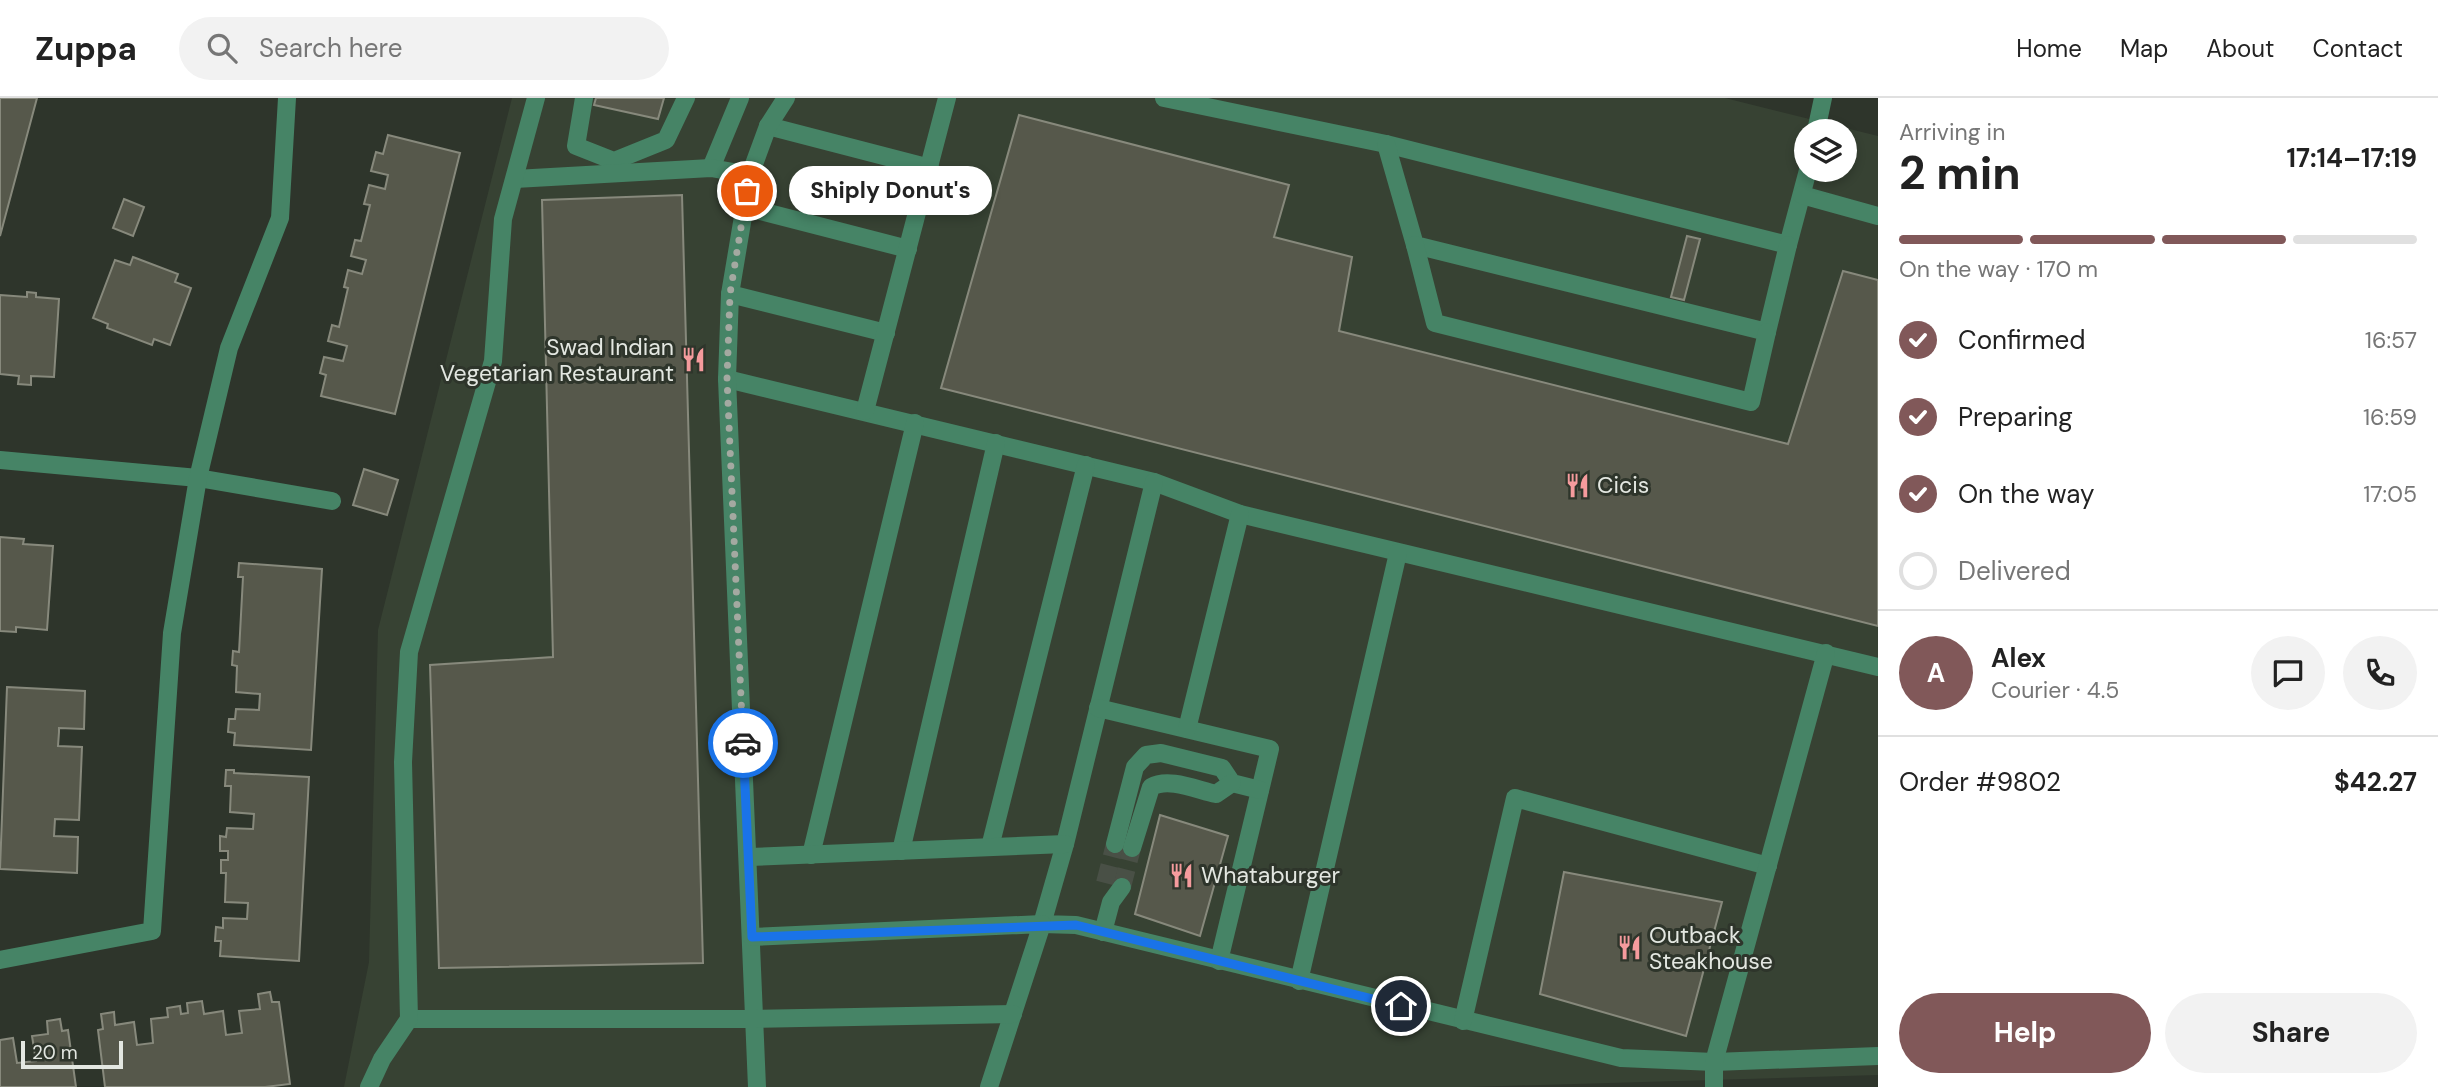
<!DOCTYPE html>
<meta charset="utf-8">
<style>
:root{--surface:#fff;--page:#f2f2f2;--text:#222;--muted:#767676;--line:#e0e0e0;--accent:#815859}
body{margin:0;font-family:"DM Sans",sans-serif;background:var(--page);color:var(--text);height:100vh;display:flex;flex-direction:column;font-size:26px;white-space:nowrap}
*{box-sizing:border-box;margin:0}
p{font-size:23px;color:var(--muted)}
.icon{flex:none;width:38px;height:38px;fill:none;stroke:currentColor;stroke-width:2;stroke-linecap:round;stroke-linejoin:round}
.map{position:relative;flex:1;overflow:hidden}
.panel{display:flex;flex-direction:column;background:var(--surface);width:560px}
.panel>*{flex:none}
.tools{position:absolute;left:1794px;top:21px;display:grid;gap:14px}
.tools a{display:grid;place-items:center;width:63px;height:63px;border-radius:50%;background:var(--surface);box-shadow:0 4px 10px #0003;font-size:35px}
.scale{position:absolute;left:21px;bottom:18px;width:102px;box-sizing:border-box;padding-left:7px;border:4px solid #e3e7e1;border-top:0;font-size:19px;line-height:24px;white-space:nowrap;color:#e3e7e1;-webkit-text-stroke:5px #2e352b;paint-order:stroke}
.pin{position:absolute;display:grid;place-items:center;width:60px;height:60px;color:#fff;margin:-30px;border:4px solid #fff;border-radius:50%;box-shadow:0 2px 7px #0007}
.courier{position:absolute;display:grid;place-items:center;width:70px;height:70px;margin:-35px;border:5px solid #1a73e8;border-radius:50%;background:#fff;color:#222;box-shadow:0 2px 9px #0007}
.bubble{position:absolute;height:49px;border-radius:24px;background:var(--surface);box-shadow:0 4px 10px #0003;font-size:23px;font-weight:700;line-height:49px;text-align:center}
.head em{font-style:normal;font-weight:700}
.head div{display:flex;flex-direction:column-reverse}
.head{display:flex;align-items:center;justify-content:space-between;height:119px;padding:0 21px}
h1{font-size:46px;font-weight:700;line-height:52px}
.bar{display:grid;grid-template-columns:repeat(4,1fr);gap:10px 7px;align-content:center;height:84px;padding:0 21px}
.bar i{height:9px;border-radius:5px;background:var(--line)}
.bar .on{background:var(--accent)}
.bar p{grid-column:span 4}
.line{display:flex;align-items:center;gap:18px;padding:0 21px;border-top:2px solid var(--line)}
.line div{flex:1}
.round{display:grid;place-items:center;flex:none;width:74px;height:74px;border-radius:37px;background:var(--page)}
ol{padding:0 21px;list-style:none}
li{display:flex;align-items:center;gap:21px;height:77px}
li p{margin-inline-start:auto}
li .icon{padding:7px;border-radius:50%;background:var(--accent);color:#fff;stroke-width:4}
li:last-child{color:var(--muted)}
li i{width:38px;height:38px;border:4px solid var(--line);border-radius:50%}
.cta{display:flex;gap:14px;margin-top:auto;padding:14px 21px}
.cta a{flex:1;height:80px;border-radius:42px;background:var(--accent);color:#fff;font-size:28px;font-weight:700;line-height:80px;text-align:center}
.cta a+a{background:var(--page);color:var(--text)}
header{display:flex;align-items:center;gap:42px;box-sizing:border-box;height:98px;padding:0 35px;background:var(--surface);border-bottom:2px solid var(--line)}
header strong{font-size:33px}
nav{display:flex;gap:38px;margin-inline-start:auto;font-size:24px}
.search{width:490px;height:63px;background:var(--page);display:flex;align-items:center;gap:18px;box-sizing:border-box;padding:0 24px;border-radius:38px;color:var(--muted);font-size:26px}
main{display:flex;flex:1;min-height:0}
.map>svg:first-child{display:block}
.built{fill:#374233;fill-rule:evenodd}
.building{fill:#56584b;stroke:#87897c;stroke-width:2}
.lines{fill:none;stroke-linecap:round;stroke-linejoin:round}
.minor-tunnel{stroke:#495046;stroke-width:18;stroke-dasharray:18 9;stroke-linecap:butt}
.minor{stroke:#468466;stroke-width:18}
.done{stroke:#a4a9a1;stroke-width:7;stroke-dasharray:0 12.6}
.route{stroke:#1a73e8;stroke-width:9}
.labels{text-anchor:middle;stroke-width:6;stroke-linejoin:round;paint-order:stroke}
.poi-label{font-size:23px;fill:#e3e7e1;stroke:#2e352b;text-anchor:start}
</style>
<header>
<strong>Zuppa</strong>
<div class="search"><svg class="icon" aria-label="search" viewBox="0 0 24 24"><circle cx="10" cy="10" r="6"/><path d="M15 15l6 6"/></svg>Search here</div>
<nav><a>Home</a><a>Map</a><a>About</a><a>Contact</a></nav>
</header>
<main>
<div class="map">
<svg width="1878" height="989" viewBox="0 0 1878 989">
<rect width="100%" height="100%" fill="#2e352b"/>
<!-- built -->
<path class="built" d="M512,0h1213l153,38v939l-409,12h-1125l25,-125 9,-332zM1806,33h38v39h-38z"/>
<!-- building -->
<g class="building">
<path d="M0,0h37l-37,138z"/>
<path d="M596,0h68l-6,21 -64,-14z"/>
<path d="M1019,17l270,70 -15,52 78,20 -13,74 449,113 55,-173 35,9v346l-937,-238z"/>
<path d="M388,37l72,18 -65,261 -74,-18 5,-21 -6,-2 4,-16 19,4 4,-15 -19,-5 4,-16 7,2 9,-39 -4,-1 4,-17 14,4 4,-14 -15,-4 4,-16 6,1 9,-36 -6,-1 5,-19 16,4 3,-14 -17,-4 5,-19 7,2z"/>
<path d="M682,97l21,768 -264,5 -9,-303 123,-8 -11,-457z"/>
<path d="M124,101l20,8 -11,29 -20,-8z"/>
<path d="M1687,138l13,3 -16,61 -13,-3z"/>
<path d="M133,159l45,17 -3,8 16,6 -21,57 -16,-6 -2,6 -45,-17 1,-4 -15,-6 22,-58 15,5z"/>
<path d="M27,194l9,1v4l23,2 -5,78 -23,-1v9l-13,-1 1,-8 -19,-2v-79l27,2z"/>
<path d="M364,371l34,11 -11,35 -34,-10z"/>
<path d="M0,439l24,2 -1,5 30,2 -6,84 -31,-3v5l-16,-1z"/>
<path d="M239,465l83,6 -11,181 -77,-5 1,-12 -7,-1 1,-13h6l1,-10 23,1 1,-16 -24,-2 1,-26 -5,-1 1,-14 6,1 4,-75h-5z"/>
<path d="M7,589l78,4 -1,38 -25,-1v4l-1,14 24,1 -3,73 -24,-1 -1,17 24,1 -1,36 -77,-4z"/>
<path d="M226,672h8v3l75,4 -10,184 -79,-5 1,-15h-6l1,-14 7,1v-10l24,1 1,-16 -23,-1 1,-29h-5v-13h7v-9h-8v-15l6,1 1,-9 26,1 1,-15 -24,-2 1,-26h-6z"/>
<path d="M1160,717l68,21 -28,100 -65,-22z"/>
<path d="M1564,774l158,30 -36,134 -146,-42z"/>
<path d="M270,894l2,10h7l11,82 -25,3h-160l-7,-57 5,-1 -2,-15 13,-2 1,13 19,-3 3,23 16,-2 -2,-24 17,-2 -1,-9 13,-2 1,8 7,-1 -1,-10 15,-2 2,13 19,-3 3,24 16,-2 -3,-22 21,-2 -2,-15z"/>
<path d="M60,921l2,12 6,-1 8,57h-76v-47l13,-2 4,25 19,-2 -4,-25 16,-2 -1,-13z"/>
</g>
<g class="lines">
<!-- minor-tunnel -->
<g class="minor-tunnel">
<path d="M1105,785l10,-39"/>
<path d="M1122,789l10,-39"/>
</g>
<!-- minor -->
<g class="minor">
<path d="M584,0l-8,48 38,15 52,-21 20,-42"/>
<path d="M1164,0l222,46 402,101 20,-75"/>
<path d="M768,28l162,42"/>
<path d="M1816,33l7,-33"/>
<path d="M1386,46l29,101 352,87 21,-87"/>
<path d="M711,70l29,-70"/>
<path d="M750,77l18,-49 18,-28"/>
<path d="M515,81l196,-11 39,7 -20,119 -3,85 427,103 86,32 638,153"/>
<path d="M1802,97l76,21"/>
<path d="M745,109l163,42"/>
<path d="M1415,147l20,78 316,79 16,-70"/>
<path d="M730,196l156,39"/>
<path d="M727,281l30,708"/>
<path d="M865,313l82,-313"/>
<path d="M0,362l198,18 134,23"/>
<path d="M1154,384l-89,362 -23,80 34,1 545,133 93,4 164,-6"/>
<path d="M1098,610l172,41 -51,212"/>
<path d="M1187,631l53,-215"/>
<path d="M1115,746l20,-77 11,-12 15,-2 61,15 10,15 28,7"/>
<path d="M990,749l96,-382"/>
<path d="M1132,750l19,-61c18,-10 46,3 65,7l16,-11"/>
<path d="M901,753l95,-408"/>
<path d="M811,757l104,-432"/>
<path d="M749,759l316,-13"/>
<path d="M1103,834l8,-30 11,-15"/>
<path d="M752,839l290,-13 -53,163"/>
<path d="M0,862l152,-29 20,-298 26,-155 31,-130 51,-130 7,-120"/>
<path d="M1299,883l99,-428"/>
<path d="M409,921h346l258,-5"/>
<path d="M1463,923l52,-223 253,68"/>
<path d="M369,989l13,-28 27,-40 -6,-257 6,-110 84,-291 10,-142 33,-121"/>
<path d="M1714,989v-25l112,-409"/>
</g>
</g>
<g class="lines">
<!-- done -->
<path class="done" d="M743,645l-16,-364 3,-85 17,-103"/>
<!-- route -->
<path class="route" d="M743,645l9,194 324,-12 325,81"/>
</g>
<!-- icons -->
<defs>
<symbol id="restaurant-bare" viewBox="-9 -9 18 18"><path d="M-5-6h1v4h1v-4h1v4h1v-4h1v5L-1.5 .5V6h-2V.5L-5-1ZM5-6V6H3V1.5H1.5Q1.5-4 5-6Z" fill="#f59b9d" stroke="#2e352b" stroke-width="2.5" paint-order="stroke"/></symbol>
</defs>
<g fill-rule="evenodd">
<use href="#restaurant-bare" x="676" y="244" width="35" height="35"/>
<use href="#restaurant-bare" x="1560" y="370" width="35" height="35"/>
<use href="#restaurant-bare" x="1164" y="760" width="35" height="35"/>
<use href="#restaurant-bare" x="1612" y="832" width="35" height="35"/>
</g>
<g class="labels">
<!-- poi labels -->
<g class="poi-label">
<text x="674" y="257" text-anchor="end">Swad Indian<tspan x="674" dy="26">Vegetarian Restaurant</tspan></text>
<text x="1597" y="395">Cicis</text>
<text x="1201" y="785">Whataburger</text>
<text x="1649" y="845">Outback<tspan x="1649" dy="26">Steakhouse</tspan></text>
</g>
</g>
</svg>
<div class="tools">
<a><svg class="icon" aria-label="layers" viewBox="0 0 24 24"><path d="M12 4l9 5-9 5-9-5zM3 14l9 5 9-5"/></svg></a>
</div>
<div class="scale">20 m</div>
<div class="pin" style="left:747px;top:93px;background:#ea580c"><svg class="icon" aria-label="bag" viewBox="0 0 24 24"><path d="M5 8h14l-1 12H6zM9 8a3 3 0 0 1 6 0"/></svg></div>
<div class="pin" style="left:1401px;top:908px;background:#1f2937"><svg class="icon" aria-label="home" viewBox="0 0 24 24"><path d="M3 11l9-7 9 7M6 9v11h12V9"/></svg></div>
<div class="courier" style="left:743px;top:645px"><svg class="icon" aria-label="car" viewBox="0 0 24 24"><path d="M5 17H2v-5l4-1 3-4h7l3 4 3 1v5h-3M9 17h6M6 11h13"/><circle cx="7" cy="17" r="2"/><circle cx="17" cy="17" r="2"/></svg></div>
<div class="bubble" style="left:789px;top:68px;width:203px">Shiply Donut's</div>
</div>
<section class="panel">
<div class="head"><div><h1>2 min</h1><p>Arriving in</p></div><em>17:14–17:19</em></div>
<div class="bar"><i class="on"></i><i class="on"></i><i class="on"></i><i></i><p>On the way · 170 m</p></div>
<ol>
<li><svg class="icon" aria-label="check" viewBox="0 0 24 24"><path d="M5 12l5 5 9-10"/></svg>Confirmed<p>16:57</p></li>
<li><svg class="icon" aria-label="check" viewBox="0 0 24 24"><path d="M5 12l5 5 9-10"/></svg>Preparing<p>16:59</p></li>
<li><svg class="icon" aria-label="check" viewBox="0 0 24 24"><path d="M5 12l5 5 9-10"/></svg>On the way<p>17:05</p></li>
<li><i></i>Delivered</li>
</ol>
<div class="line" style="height:126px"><b class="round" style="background:var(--accent);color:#fff">A</b><div><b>Alex</b><p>Courier · 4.5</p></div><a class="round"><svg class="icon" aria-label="chat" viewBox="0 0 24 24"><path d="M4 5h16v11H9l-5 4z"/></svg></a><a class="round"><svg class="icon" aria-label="phone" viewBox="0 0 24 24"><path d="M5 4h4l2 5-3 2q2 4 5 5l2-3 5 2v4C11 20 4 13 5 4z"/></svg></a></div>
<div class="line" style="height:91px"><div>Order #9802</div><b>$42.27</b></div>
<div class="cta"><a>Help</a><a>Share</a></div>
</section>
</main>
